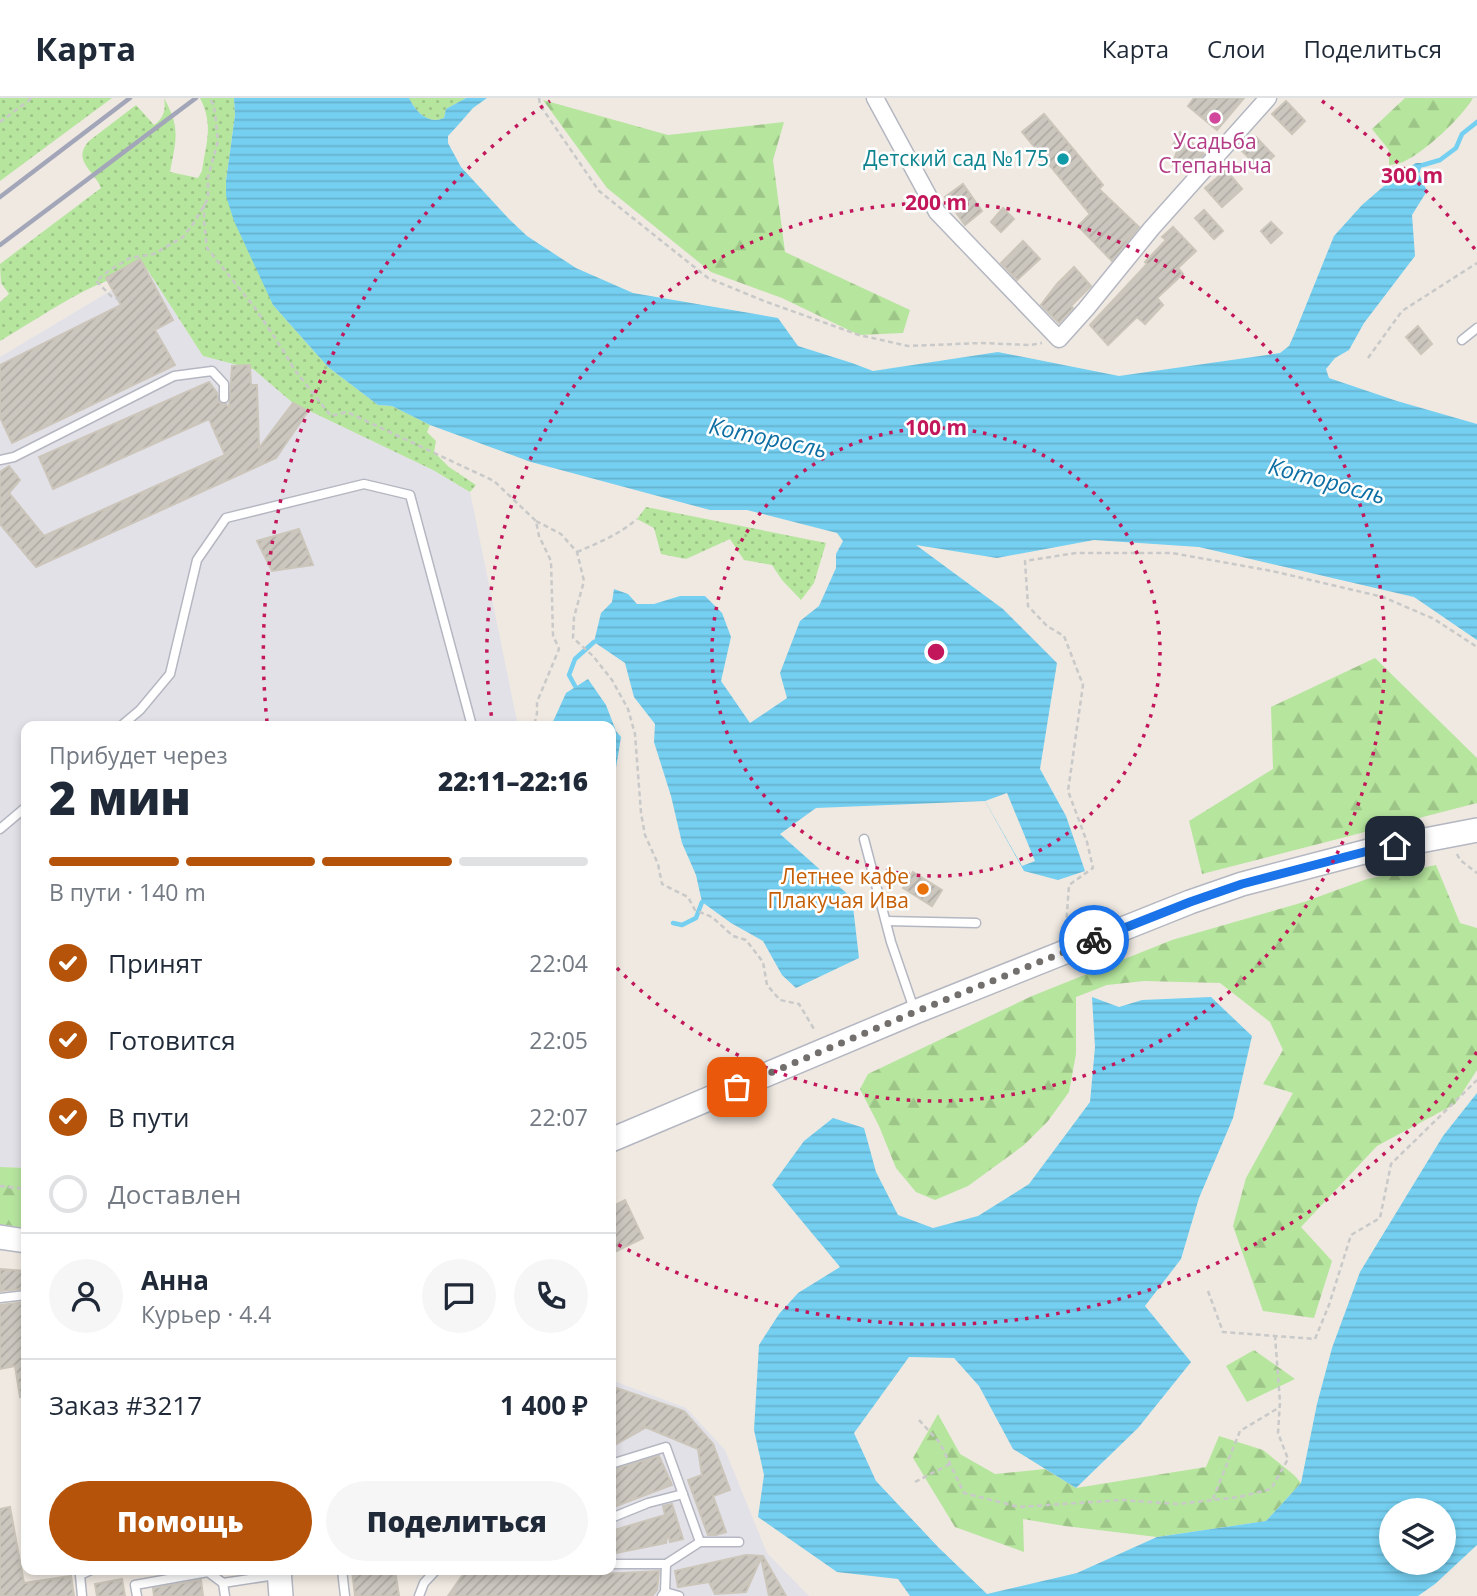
<!DOCTYPE html>
<html lang="ru">
<meta charset="utf-8">
<style>
:root{--surface:#fff;--page:#f6f6f7;--text:#1f2937;--muted:#747a83;--line:#e0e1e3;--accent:#b45309}
body{margin:0;font-family:"Open Sans",sans-serif;background:var(--page);color:var(--text);height:100vh;display:flex;flex-direction:column;font-size:26px;white-space:nowrap}
*{box-sizing:border-box;margin:0}
p{font-size:23px;color:var(--muted)}
.icon{flex:none;width:38px;height:38px;fill:none;stroke:currentColor;stroke-width:2;stroke-linecap:round;stroke-linejoin:round}
.map{position:relative;flex:1;overflow:hidden}
.panel{position:absolute;left:21px;top:623px;width:595px;height:854px;display:flex;flex-direction:column;background:var(--surface);border-radius:14px;box-shadow:0 4px 10px #0003}
.panel>*{flex:none}
.buttons{position:absolute;left:1379px;top:1400px;display:grid;gap:14px}
.buttons a{display:grid;place-items:center;width:77px;height:77px;border-radius:50%;background:var(--surface);box-shadow:0 4px 10px #0003;font-size:35px}
.pin{position:absolute;display:grid;place-items:center;width:60px;height:60px;color:#fff;margin:-30px;border-radius:14px;box-shadow:0 4px 10px #0006}
.courier{position:absolute;display:grid;place-items:center;width:70px;height:70px;margin:-35px;border:5px solid #1a73e8;border-radius:50%;background:#fff;color:#222;box-shadow:0 2px 9px #0007}
.summary em{font-style:normal;font-weight:800}
.summary div{display:flex;flex-direction:column-reverse}
.summary{display:flex;align-items:center;justify-content:space-between;height:119px;padding:0 28px}
h1{font-size:46px;font-weight:800;line-height:52px}
.bar{display:grid;grid-template-columns:repeat(4,1fr);gap:10px 7px;align-content:center;height:84px;padding:0 28px}
.bar i{height:9px;border-radius:5px;background:var(--line)}
.bar .current{background:var(--accent)}
.bar p{grid-column:span 4}
.line{display:flex;align-items:center;gap:18px;padding:0 28px;border-top:2px solid var(--line)}
.line div{flex:1}
.round{display:grid;place-items:center;flex:none;width:74px;height:74px;border-radius:37px;background:var(--page)}
ol{padding:0 28px;list-style:none}
li{display:flex;align-items:center;gap:21px;height:77px}
li p{margin-inline-start:auto}
li .icon{padding:7px;border-radius:50%;background:var(--accent);color:#fff;stroke-width:4}
li:last-child{color:var(--muted)}
li i{width:38px;height:38px;border:4px solid var(--line);border-radius:50%}
.primary-button{display:flex;gap:14px;margin-top:auto;padding:14px 28px}
.primary-button a{flex:1;height:80px;border-radius:42px;background:var(--accent);color:#fff;font-size:28px;font-weight:800;line-height:80px;text-align:center}
.primary-button a+a{background:var(--page);color:var(--text)}
header{display:flex;align-items:center;gap:42px;box-sizing:border-box;height:98px;padding:0 35px;background:var(--surface);border-bottom:2px solid var(--line)}
header strong{font-size:33px}
nav{display:flex;gap:38px;margin-inline-start:auto;font-size:24px}
.map>svg:first-child{display:block}
.industrial{fill:#e3e1e8}
.grass{fill:url(#grass-dots)}
.forest{fill:url(#forest-firs)}
.water{fill:url(#water-rules);fill-rule:evenodd}
.pier{fill:#efe9e1}
.lines{fill:none;stroke-linecap:round;stroke-linejoin:round}
.stream{stroke:#75cff0;stroke-width:4.5}
.building{fill:url(#building-hatch);stroke:#cbc5ba;stroke-width:2}
.lane-casing{stroke:#b4b7c1;stroke-width:11}
.street-casing{stroke:#b4b7c1;stroke-width:19}
.secondary-casing{stroke:#b4b7c1;stroke-width:26}
.path{stroke:#c9c9c9;stroke-width:2.5;stroke-dasharray:5 3.5;stroke-linecap:butt}
.lane{stroke:#fff;stroke-width:8}
.street{stroke:#fff;stroke-width:16}
.secondary{stroke:#fff;stroke-width:23}
.rail{stroke:#a3a6b8;stroke-width:4.5}
.done{stroke:#726f6d;stroke-width:7;stroke-dasharray:0 12.6}
.route{stroke:#1a73e8;stroke-width:9}
.ring{fill:none;stroke:#c2185b;stroke-width:3.5;stroke-dasharray:3.5 7}
.hotel-dot{fill:#d1479c;stroke:#fff;stroke-width:2.5}
.culture-dot{fill:#0f9aa8;stroke:#fff;stroke-width:2.5}
.food-dot{fill:#e8710a;stroke:#fff;stroke-width:2.5}
.labels{text-anchor:middle;stroke-width:5;stroke-linejoin:round;paint-order:stroke}
.hotel-label{font-size:21px;fill:#b23c85;stroke:#fff}
.culture-label{font-size:21px;fill:#0d838f;stroke:#fff;text-anchor:end}
.food-label{font-size:21px;fill:#c56008;stroke:#fff;text-anchor:end}
.water-label{font-size:23px;font-style:italic;fill:#0d6fa3;stroke:#fff}
.centre{fill:#c2185b;stroke:#fff;stroke-width:3.5}
.ring-label{font-size:21px;text-anchor:middle;font-weight:bold;fill:#c2185b;stroke:#fff;stroke-width:5;stroke-linejoin:round;paint-order:stroke}
</style>
<header>
<strong>Карта</strong>
<nav><a>Карта</a><a>Слои</a><a>Поделиться</a></nav>
</header>
<div class="map">
<svg width="1477" height="1498" viewBox="0 0 1477 1498">
<defs>
<pattern id="grass-dots" width="8" height="8" patternUnits="userSpaceOnUse" patternTransform="scale(1.75)"><rect width="8" height="8" fill="#b6e59e"/><path d="M2 2h.1M6 6h.1" fill="none" stroke="#9dc588" stroke-width="1.8" stroke-linecap="round"/></pattern>
<pattern id="forest-firs" width="22" height="20" patternUnits="userSpaceOnUse" patternTransform="scale(1.75)"><rect width="22" height="20" fill="#b6e59e"/><path d="M5 1l3.5 6h-7zM16 11l3.5 6h-7z" fill="#9dc588"/></pattern>
<pattern id="water-rules" width="6" height="5" patternUnits="userSpaceOnUse" patternTransform="scale(1.75)"><rect width="6" height="5" fill="#75cff0"/><path d="M0 2.5h6" fill="none" stroke="#66b2ce"/></pattern>
<pattern id="building-hatch" width="6" height="6" patternUnits="userSpaceOnUse" patternTransform="scale(1.75)"><rect width="6" height="6" fill="#cbc7bf"/><path d="M-1 1l2-2M0 6l6-6M5 7l2-2" fill="none" stroke="#afaba4"/></pattern>
</defs>
<rect width="100%" height="100%" fill="#efe9e1"/>
<!-- industrial -->
<g class="industrial">
<path d="M147,171l56,87 50,13 40,34 140,67 37,22 48,234h-492v442l-26,-1v-810z"/>
<path d="M611,1282l75,28 39,42 42,103 42,43h-325l18,-26h109z"/>
</g>
<!-- grass -->
<g class="grass">
<path d="M0,0h112l-112,83z"/>
<path d="M164,0c17,31 12,41 6,74l28,6 4,-7c4,-28 12,-46 -2,-73h34l1,17 -9,66 47,124 55,62 50,38 14,1 38,19 -3,7 9,9 -2,11 15,15 27,18 -6,7 -37,-22 -140,-67 -40,-34 -50,-13 -56,-87c-53,9 -101,45 -147,72v-39l9,-8 -8,-11 -1,-19 101,-76c-6,-17 -30,-27 -12,-47l47,-36 18,20c10,-7 12,-15 10,-27z"/>
<path d="M409,0h57l-20,11 -2,9c-16,7 -28,-6 -35,-20z"/>
<path d="M646,409l180,36 -12,40 -13,17 -19,-20 -10,-15 -28,-5 -14,-21 -44,20 -25,-5 -7,-26 -17,-9z"/>
</g>
<!-- forest -->
<g class="forest">
<path d="M1405,0h68c-11,19 -47,53 -68,63 -5,3 -11,3 -16,4v-15l-17,-21z"/>
<path d="M543,2l125,35 116,-13 -11,38 12,92 125,58 -7,23 -44,2 -77,-37 -71,-26 -104,-84z"/>
<path d="M1375,560l102,100v45l-275,71 -13,-53 84,-52 -2,-62z"/>
<path d="M1436,767l24,58 17,5v142l-22,34 -78,42 -76,81 31,34 -18,57 -51,-7 -30,-85 13,-48 47,-85 -30,-9 20,-34 -13,-28 -50,-39 -76,-2 -37,4 -31,12v57l-7,38 -21,29 -24,24 -56,41 -33,14 -19,-8 -20,-24 -17,-42 -19,-37 8,-15 164,-78 140,-56 132,-38 63,-23z"/>
<path d="M0,1069l26,1v60l-26,-4z"/>
<path d="M1254,1252l41,29 -48,23 -21,-36z"/>
<path d="M938,1316l22,40 35,20 50,-5 31,19 130,-21 13,-31 44,14 31,25 7,8 -35,38 -109,16 -92,-11 -42,-7 1,33 -69,-25 -42,-69z"/>
</g>
<!-- water -->
<g class="water">
<path d="M234,0h175c7,14 19,27 35,20l2,-9 20,-11h21l-14,10 -14,16 -11,12v7l13,24 48,52 18,17 49,32 57,25 145,25 20,28 54,17 21,8 125,-19 121,24 161,-23 9,-7 5,-11 40,-99 28,-31 36,-31 18,-11h12l-7,5 -2,6 8,17 -15,24 3,41 -51,67 -15,27 -14,8 -9,11 3,9 68,23 80,23v216l-63,-43 -215,-50 -105,-7 -97,18 -81,-13 87,64 54,54 -17,106 26,47 19,55 -27,9 -34,-9 -39,-70 -169,7 -36,26 72,64 7,60 -63,30 -14,-13 -19,-34 -32,-18 -29,-21 -6,-27 -14,-32 -11,-47 -17,-54 1,-18 -21,-27 -9,-34 -31,-21 7,-29 11,-11 2,-13 14,5 9,10h17l26,-8h25l17,17 9,24 -10,44 29,42 37,-25 -7,-25 20,-52 19,-15 17,-38v-14l7,-13 -6,-8 -90,-23h-37l-179,-48 -101,-37 -38,-19 -14,-1 -50,-38 -55,-62 -39,-84 -8,-25v-15l9,-66z"/>
<path d="M588,581l18,26 10,26 5,6 -7,43 -3,7v-61h-60l15,-33z"/>
<path d="M1092,899l27,10 23,-7 69,-3 41,39 -19,82 -34,80 -18,61 -36,47 46,56 -53,66 -62,60 -63,-39 -34,-63 -25,-28 -45,-1 -55,76 22,48 63,67 48,46 90,-21 80,-36 109,-16 35,-38 16,-79 15,-56 28,-76 83,-136 34,-43v452l-42,39 -17,12h-508l-12,-17 -61,-7 -79,-55 6,-42 -10,-45 5,-85 20,-31 19,-21 42,-26 -68,-82 32,-44 29,-23 31,10 12,44 22,43 35,13 45,-12 51,-32 61,-82 5,-55zM1444,1412v53h-53v-53z"/>
</g>
<!-- pier -->
<path class="pier" d="M1007,695l28,68 -13,5 -37,-65z"/>
<g class="lines">
<!-- stream -->
<g class="stream">
<path d="M1423,67l17,-5 16,-12 6,-14 15,-12"/>
<path d="M575,588l-6,-11 6,-16 19,-17"/>
<path d="M673,825l9,2 14,-7 6,-16"/>
</g>
</g>
<!-- building -->
<g class="building">
<path d="M1194,0h50l-27,32 -29,-24z"/>
<path d="M1286,3l19,20 -13,13 -20,-20z"/>
<path d="M1044,16l59,71 -4,4 40,38 -27,34 -34,-35 12,-12 -68,-82z"/>
<path d="M1180,34l24,22 -18,20 -14,-10 6,-15 -5,-4z"/>
<path d="M1256,39l18,19 -14,13 -18,-18z"/>
<path d="M1226,72l16,19 -20,18 -17,-19z"/>
<path d="M963,86l19,27 -17,14 -20,-28z"/>
<path d="M1003,110l11,11 -13,13 -10,-10z"/>
<path d="M1204,112l19,21 -9,8 -19,-21z"/>
<path d="M1271,124l11,11 -11,10 -10,-12z"/>
<path d="M1173,129l23,24 -18,17 5,6 -26,24 6,7 -18,19 -8,-7 -29,28 -18,-20 57,-61 -2,-2 21,-22 -4,-3z"/>
<path d="M1023,143l17,18 -23,21 -16,-17z"/>
<path d="M140,161l33,61 -18,10 20,35 -163,78 -12,-26v-52l121,-60 -15,-27z"/>
<path d="M1074,169l17,19 -20,20 2,2 -14,15 -18,-18 16,-21z"/>
<path d="M1418,228l14,18 -11,10 -15,-17z"/>
<path d="M250,267l1,20h6l2,63 34,-45 15,8 -32,47 -240,109 -36,-43v-52l9,-6 11,14 -11,13 35,43 181,-81 -16,-36 -156,70 -14,-32 170,-75 8,11 2,9 2,2h5l3,4 3,-42z"/>
<path d="M299,431l14,36 -41,6 -15,-30z"/>
<path d="M913,774l29,18 -10,16 -29,-18z"/>
<path d="M625,1102l18,38 -32,16v-47z"/>
<path d="M0,1171l26,2v15l-5,1v2l-21,2z"/>
<path d="M24,1204l2,14v80l-6,1 -5,-31 -15,3v-64z"/>
<path d="M611,1288l73,25 29,33 17,46 -17,6 13,36 -10,3h-8l-20,-55 14,-5 -4,-26 -53,-22v1l-34,19z"/>
<path d="M659,1358l13,29 -61,23v-38z"/>
<path d="M672,1406l11,35 -13,3 -2,-10 -2,11 -55,11v-23l54,-16 -2,-9z"/>
<path d="M10,1409l14,76 47,-7 3,20h-74v-87z"/>
<path d="M746,1457l17,1 23,40h-17l-8,-38 -15,34 -31,2 -6,-12 -31,5 -3,-16z"/>
<path d="M352,1472h43l4,26h-44z"/>
<path d="M466,1472h94l1,6 98,-5 -2,19 -5,6h-204z"/>
<path d="M122,1481l3,17h-28l-2,-12z"/>
<path d="M201,1482l2,16h-49l-1,-8z"/>
</g>
<g class="lines">
<defs>
<g id="lane">
<path d="M1462,242l15,-12"/>
<path d="M0,362l14,-3 160,-81 38,-5 12,13v14"/>
<path d="M121,628l19,-16 30,-36 27,-114 29,-42 138,-34 46,11 62,231"/>
<path d="M0,731l26,-22"/>
<path d="M864,741l27,103 23,67"/>
<path d="M886,823l90,2"/>
<path d="M0,1200l26,-3"/>
<path d="M611,1366l55,-17 34,95 -34,22 -1,28 -3,4"/>
<path d="M611,1420l37,-15 35,-9"/>
<path d="M700,1444h39"/>
<path d="M611,1466h55"/>
<path d="M342,1472l3,26"/>
<path d="M223,1485l2,13"/>
<path d="M665,1494l14,4"/>
<path d="M82,1498l-2,-21 11,-5"/>
<path d="M137,1498l-2,-11 73,-13 15,11 53,-8"/>
<path d="M419,1498l5,-13 12,-13"/>
</g>
<path id="street" d="M875,0l62,114 122,127 27,-30 65,-80 117,-131"/>
<g id="secondary">
<path d="M611,1042l304,-128 275,-110 52,-18 126,-33 109,-21"/>
<path d="M0,1139l26,4"/>
<path d="M279,1472l2,26"/>
</g>
</defs>
<!-- lane casing -->
<use href="#lane" class="lane-casing"/>
<!-- street casing -->
<use href="#street" class="street-casing"/>
<!-- secondary casing -->
<use href="#secondary" class="secondary-casing"/>
<!-- path -->
<g class="path">
<path d="M539,0l1,7 59,86 109,87 56,23 95,34 49,11 73,-3 49,2 12,-2"/>
<path d="M0,24l32,-24"/>
<path d="M204,106v17l3,27 48,60 28,42 11,19 37,47 16,-4 147,69 42,40 3,15 12,25 2,74 6,14 -22,53v11l-3,13"/>
<path d="M120,202l-9,-4 -15,-15 14,-11 20,-12 24,-4 29,-17 10,-13 15,-25v-22l10,-36 -4,-36 -5,-7"/>
<path d="M1368,260l34,-47 75,-48"/>
<path d="M536,423l25,13 16,18 7,29 -10,36 -1,21 20,18 19,24 16,29 7,25 6,79 4,22 13,29 4,20 26,13 7,13 17,7 21,19 13,4 17,22 4,23 13,15 19,4 15,25"/>
<path d="M577,454c21,-9 43,-18 60,-33"/>
<path d="M1457,756l3,6 17,13"/>
<path d="M1066,828l3,-41 24,-17 -6,-26 -19,-51 15,-106 -19,-49 -17,-10 -19,-20 -3,-45 51,-8h96l100,18 111,26 51,22 43,28"/>
<path d="M0,1088l26,3"/>
<path d="M1208,1193l15,41 92,7 14,-34 22,-70 29,-17 11,-54 86,-84"/>
<path d="M919,1322l21,23 24,50 55,14 103,-7 56,4 61,-7 32,-8 17,-30 -10,-26 2,-31 -5,-66"/>
<path d="M915,1384l35,-18"/>
<path d="M1213,1401l27,-68 40,-24"/>
</g>
<!-- lane -->
<use href="#lane" class="lane"/>
<!-- street -->
<use href="#street" class="street"/>
<!-- secondary -->
<use href="#secondary" class="secondary"/>
<!-- rail -->
<g class="rail">
<path d="M0,99l130,-99"/>
<path d="M0,147l196,-147"/>
</g>
</g>
<g class="lines">
<!-- done -->
<path class="done" d="M737,989l178,-75 179,-72"/>
<!-- route -->
<path class="route" d="M1094,842l96,-38 52,-18 126,-33 27,-5"/>
</g>
<!-- distance rings -->
<g class="ring">
<circle cx="936" cy="554" r="224"/>
<path d="M493 628A449 449 0 1 1 613 866"/>
<path d="M1477 954A673 673 0 0 1 615 1145M267 624A673 673 0 0 1 550 3M1322 3A673 673 0 0 1 1477 154"/>
</g>
<!-- markers -->
<circle class="hotel-dot" cx="1215" cy="20" r="7"/>
<circle class="culture-dot" cx="1063" cy="61" r="7"/>
<circle class="food-dot" cx="923" cy="791" r="7"/>
<g class="labels">
<!-- hotel labels -->
<g class="hotel-label">
<text x="1215" y="51">Усадьба<tspan x="1215" dy="24">Степаныча</tspan></text>
</g>
<!-- culture labels -->
<g class="culture-label">
<text x="1049" y="68">Детский сад №175</text>
</g>
<!-- food labels -->
<g class="food-label">
<text x="909" y="786">Летнее кафе<tspan x="909" dy="24">Плакучая Ива</tspan></text>
</g>
<!-- water labels -->
<g class="water-label">
<text transform="translate(768 340) rotate(12)" y="8">Которосль</text>
<text transform="translate(1327 383) rotate(15)" y="8">Которосль</text>
</g>
</g>
<circle cx="936" cy="554" r="10" class="centre"/>
<g class="ring-label">
<text x="1412" y="85">300 m</text>
<text x="936" y="112">200 m</text>
<text x="936" y="337">100 m</text>
</g>
</svg>
<div class="buttons">
<a><svg class="icon" aria-label="layers" viewBox="0 0 24 24"><path d="M12 4l9 5-9 5-9-5zM3 14l9 5 9-5"/></svg></a>
</div>
<div class="pin" style="left:737px;top:989px;background:#ea580c"><svg class="icon" aria-label="bag" viewBox="0 0 24 24"><path d="M5 8h14l-1 12H6zM9 8a3 3 0 0 1 6 0"/></svg></div>
<div class="pin" style="left:1395px;top:748px;background:#1f2937"><svg class="icon" aria-label="home" viewBox="0 0 24 24"><path d="M3 11l9-7 9 7M6 9v11h12V9"/></svg></div>
<div class="courier" style="left:1094px;top:842px"><svg class="icon" aria-label="bike" viewBox="0 0 24 24"><circle cx="6" cy="16" r="4"/><circle cx="18" cy="16" r="4"/><path d="M6 16l4-8h5l3 8M10 8l3 8H6M13 5h3"/></svg></div>
<section class="panel">
<div class="summary"><div><h1>2 мин</h1><p>Прибудет через</p></div><em>22:11–22:16</em></div>
<div class="bar"><i class="current"></i><i class="current"></i><i class="current"></i><i></i><p>В пути · 140 m</p></div>
<ol>
<li><svg class="icon" aria-label="check" viewBox="0 0 24 24"><path d="M5 12l5 5 9-10"/></svg>Принят<p>22:04</p></li>
<li><svg class="icon" aria-label="check" viewBox="0 0 24 24"><path d="M5 12l5 5 9-10"/></svg>Готовится<p>22:05</p></li>
<li><svg class="icon" aria-label="check" viewBox="0 0 24 24"><path d="M5 12l5 5 9-10"/></svg>В пути<p>22:07</p></li>
<li><i></i>Доставлен</li>
</ol>
<div class="line" style="height:126px"><a class="round"><svg class="icon" aria-label="person" viewBox="0 0 24 24"><circle cx="12" cy="8" r="4"/><path d="M4 21q1-7 8-7t8 7"/></svg></a><div><b>Анна</b><p>Курьер · 4.4</p></div><a class="round"><svg class="icon" aria-label="chat" viewBox="0 0 24 24"><path d="M4 5h16v11H9l-5 4z"/></svg></a><a class="round"><svg class="icon" aria-label="phone" viewBox="0 0 24 24"><path d="M5 4h4l2 5-3 2q2 4 5 5l2-3 5 2v4C11 20 4 13 5 4z"/></svg></a></div>
<div class="line" style="height:91px"><div>Заказ #3217</div><b>1 400 ₽</b></div>
<div class="primary-button"><a>Помощь</a><a>Поделиться</a></div>
</section>
</div>
